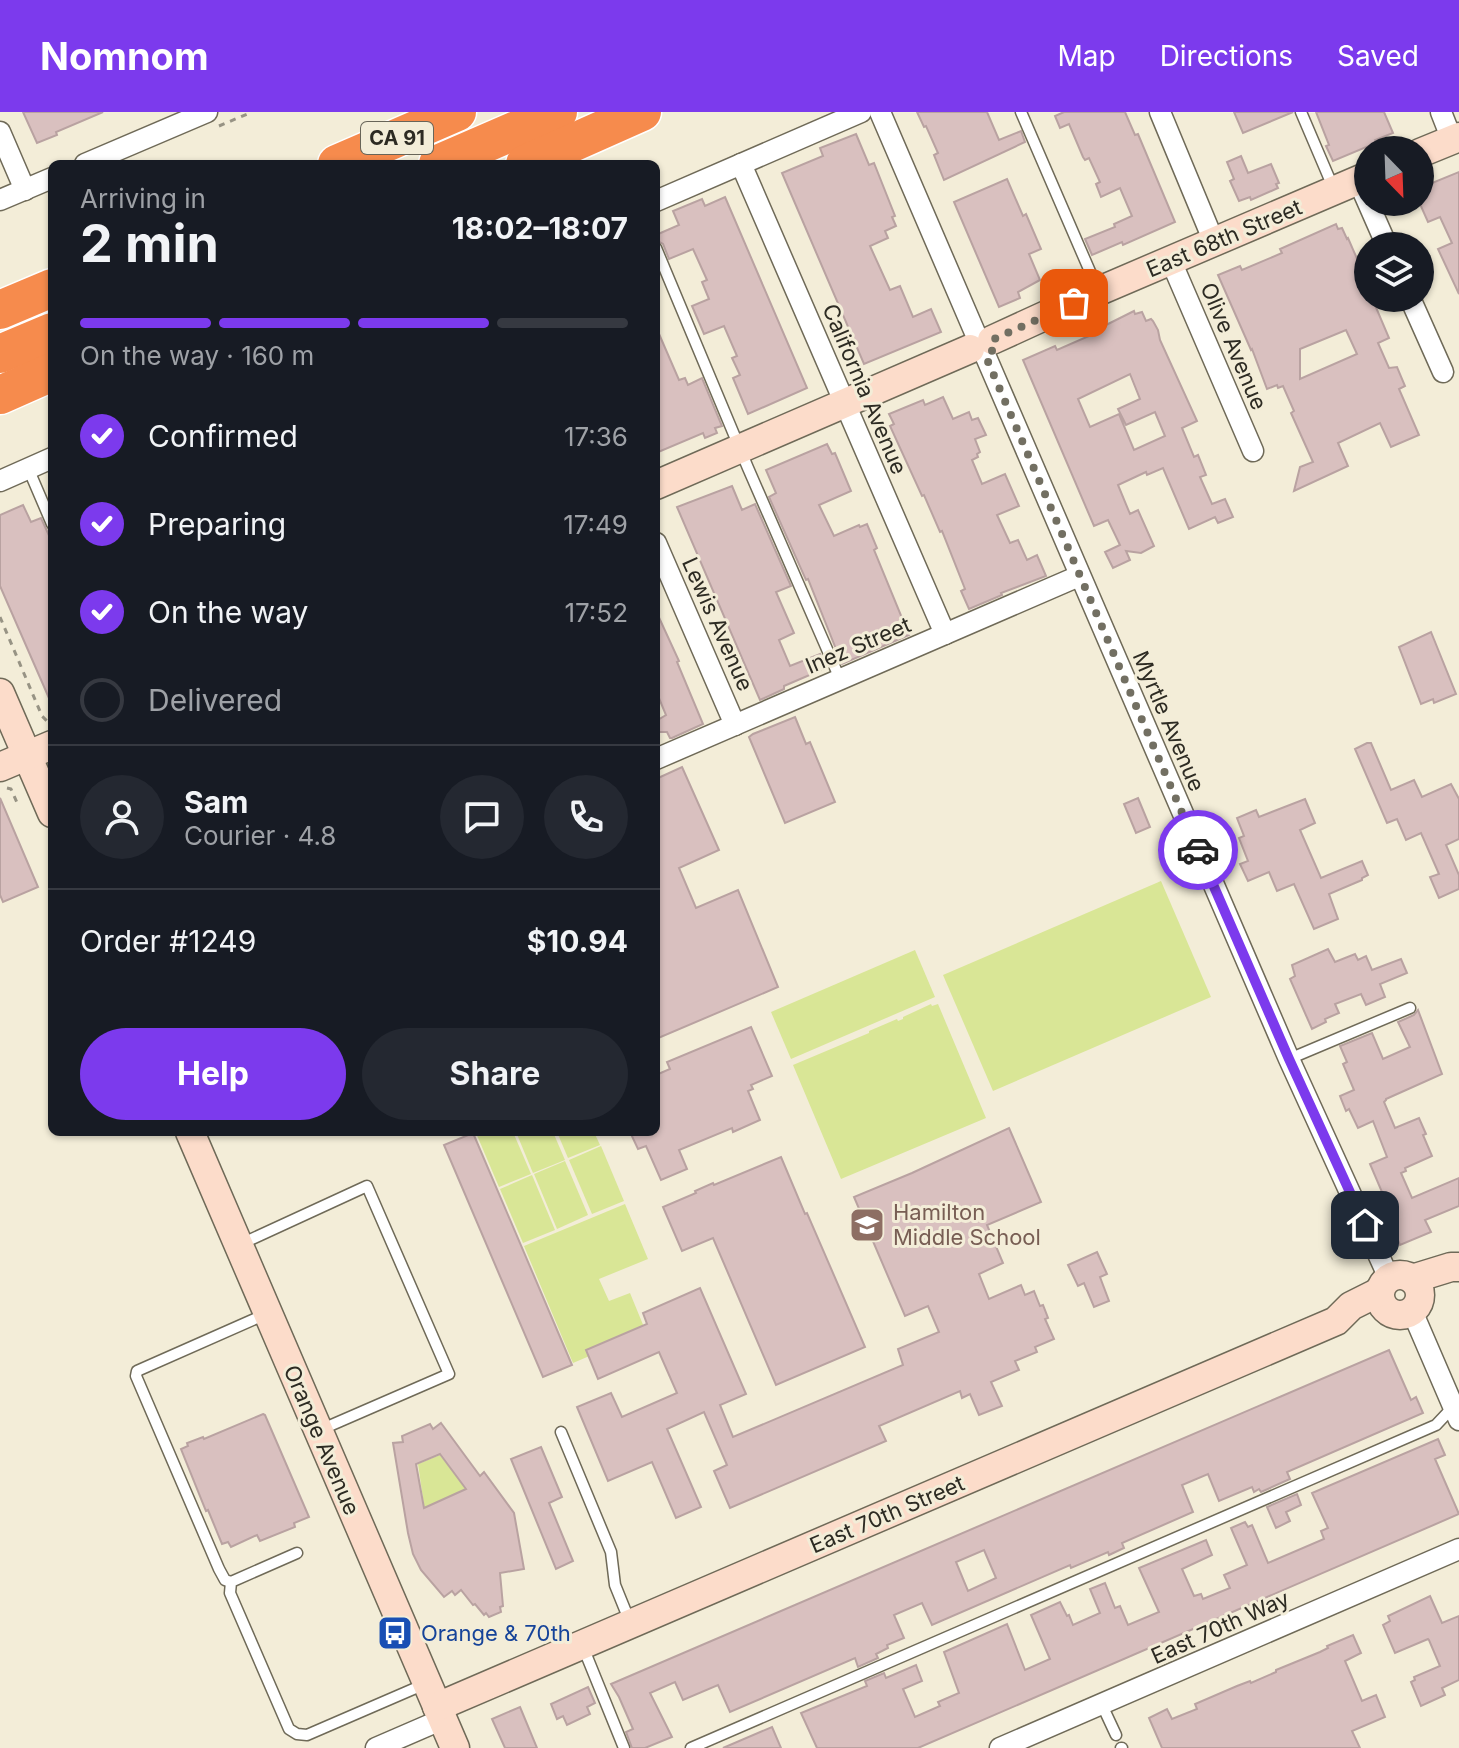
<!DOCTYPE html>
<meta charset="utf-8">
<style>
:root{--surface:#171b24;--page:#242831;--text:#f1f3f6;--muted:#9ea1a6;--line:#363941;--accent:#7c3aed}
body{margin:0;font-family:Inter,sans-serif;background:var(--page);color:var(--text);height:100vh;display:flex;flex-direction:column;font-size:30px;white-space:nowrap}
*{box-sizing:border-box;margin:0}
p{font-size:26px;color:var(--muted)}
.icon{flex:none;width:44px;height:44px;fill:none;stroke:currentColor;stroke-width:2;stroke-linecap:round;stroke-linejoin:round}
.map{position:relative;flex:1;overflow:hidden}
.side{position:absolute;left:48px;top:48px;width:612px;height:976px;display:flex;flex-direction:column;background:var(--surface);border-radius:12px;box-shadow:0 2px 6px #0004}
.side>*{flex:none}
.needle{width:52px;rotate:157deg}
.controls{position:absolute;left:1354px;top:24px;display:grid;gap:16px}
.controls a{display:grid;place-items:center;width:80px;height:80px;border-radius:50%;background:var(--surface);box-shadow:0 2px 6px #0004;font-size:40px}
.pin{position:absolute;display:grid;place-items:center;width:68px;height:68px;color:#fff;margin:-34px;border-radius:16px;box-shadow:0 4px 12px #0006}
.courier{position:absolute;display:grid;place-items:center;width:80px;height:80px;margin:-40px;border:6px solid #7c3aed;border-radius:50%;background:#fff;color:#222;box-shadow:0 2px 10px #0007}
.summary em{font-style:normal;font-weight:700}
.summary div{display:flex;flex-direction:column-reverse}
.summary{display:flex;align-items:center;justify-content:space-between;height:136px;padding:0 32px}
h1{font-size:52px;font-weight:700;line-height:60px}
.bar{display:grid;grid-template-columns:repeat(4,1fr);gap:12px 8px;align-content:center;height:96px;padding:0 32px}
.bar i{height:10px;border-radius:6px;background:var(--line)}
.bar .selected{background:var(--accent)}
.bar p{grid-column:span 4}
.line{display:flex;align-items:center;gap:20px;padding:0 32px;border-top:2px solid var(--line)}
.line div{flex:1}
.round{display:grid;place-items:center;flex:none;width:84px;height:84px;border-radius:42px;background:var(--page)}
ol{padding:0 32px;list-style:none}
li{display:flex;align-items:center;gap:24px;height:88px}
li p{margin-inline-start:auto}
li .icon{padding:8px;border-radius:50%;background:var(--accent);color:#fff;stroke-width:4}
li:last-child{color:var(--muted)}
li i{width:44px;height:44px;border:4px solid var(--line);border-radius:50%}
.button{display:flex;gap:16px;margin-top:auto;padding:16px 32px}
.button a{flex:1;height:92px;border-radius:48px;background:var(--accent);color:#fff;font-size:32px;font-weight:700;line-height:92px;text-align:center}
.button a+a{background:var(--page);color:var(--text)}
header{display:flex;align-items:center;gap:48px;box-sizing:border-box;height:112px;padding:0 40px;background:var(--accent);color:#fff}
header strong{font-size:38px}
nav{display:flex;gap:44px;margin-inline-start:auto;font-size:28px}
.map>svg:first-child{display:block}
.green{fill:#d9e696}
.building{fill:#d9c0bf;stroke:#b9a2a1;stroke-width:2;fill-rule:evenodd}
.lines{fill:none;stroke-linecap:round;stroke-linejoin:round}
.lane-casing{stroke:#6f6a58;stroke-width:13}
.street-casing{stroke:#6f6a58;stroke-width:23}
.secondary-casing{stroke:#6f6a58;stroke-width:31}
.highway-casing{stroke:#fff;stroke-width:41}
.path{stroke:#979384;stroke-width:3;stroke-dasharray:6 6;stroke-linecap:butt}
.lane{stroke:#fff;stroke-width:10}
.street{stroke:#fff;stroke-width:20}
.secondary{stroke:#fcdcca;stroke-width:28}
.highway{stroke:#f68b4d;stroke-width:38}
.done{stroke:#726f62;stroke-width:8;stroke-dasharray:0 14.4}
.route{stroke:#7c3aed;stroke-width:10}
.labels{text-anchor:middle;stroke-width:6;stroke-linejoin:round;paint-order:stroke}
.shield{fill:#f3edd8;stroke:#686559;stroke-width:2}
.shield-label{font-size:20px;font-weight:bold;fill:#2d2b23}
.street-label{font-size:22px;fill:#2d2b23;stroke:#f3edd8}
.education-label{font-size:22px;fill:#785e54;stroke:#f3edd8;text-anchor:start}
.transit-label{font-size:22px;fill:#164399;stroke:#f3edd8;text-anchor:start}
</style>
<header>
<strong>Nomnom</strong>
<nav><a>Map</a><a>Directions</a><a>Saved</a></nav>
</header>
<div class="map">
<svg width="1459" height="1636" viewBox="0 0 1459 1636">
<rect width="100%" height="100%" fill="#f3edd8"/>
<!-- green -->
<g class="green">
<path d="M1161,769l50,116 -218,94 -50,-116z"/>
<path d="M915,838l20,47 -144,62 -20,-47z"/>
<path d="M931,892l1,2 6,-2 48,114 -145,61 -48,-114 76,-32v-2l28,-12 1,2 5,-2v-2z"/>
<path d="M478,1020h35l18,42 -32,13 -23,-54z"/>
<path d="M516,1020h37l12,28 -32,13z"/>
<path d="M557,1020h37l6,13 -32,13z"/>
<path d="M601,1034l23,55 -32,13 -23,-54z"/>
<path d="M565,1049l23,54 -31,14 -23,-55z"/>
<path d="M532,1063l23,55 -32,13 -23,-54z"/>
<path d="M625,1092l23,55 -49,20 10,22 21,-8 16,39 -73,31 -49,-117z"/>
<path d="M440,1343l29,38 -44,19 -7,-48z"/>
</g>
<!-- building -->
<g class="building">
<path d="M23,0h80l-47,20 1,3 -20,8z"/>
<path d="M917,0h70l12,28 22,-9 4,11 -81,38 -10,-25 4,-2 -12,-27 -2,1z"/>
<path d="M1064,0h61l10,23 3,-1 37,88 -52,23 -1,-3 -30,13 -7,-16 30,-12 -1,-3 18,-8 -12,-28 -19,9 -5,-13 4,-2 -11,-24 -4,2 -2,-3 -14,-33 -9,4 -5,-12z"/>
<path d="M1234,0h59l-50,21z"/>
<path d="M1316,0h68l9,21 -18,7 1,3 -43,18 -7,-15 3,-1z"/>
<path d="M856,22l13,31 5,-2 21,53 -3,1 4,9 -11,5 3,7 -18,8 20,44 10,-4 13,31 18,-8 10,23 -77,32 -82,-191 41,-17 -3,-8z"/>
<path d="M1241,44l7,17 23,-9 8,19 -3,1 2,4 -27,12 -1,-3 -11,4 -9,-20 4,-2 -7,-17z"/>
<path d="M1459,60v122l-21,-45 14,-6 -12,-26 -12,5 -8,-18v-16z"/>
<path d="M1007,67l16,37 3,-2 15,35 -12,5 11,26 -22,12 2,6 -21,9 -45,-105z"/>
<path d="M725,85l82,191 -59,26 -15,-36 7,-3 -8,-17 5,-2 -13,-30 -20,8 -12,-28 17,-7 -7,-17 5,-2 -14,-31 -24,10 -6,-15 -7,-4v-5l23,-10 -6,-14 29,-12 3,7z"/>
<path d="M1336,112l2,5 4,-1 5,11 1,-1 20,46v14h4l17,40 -11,5 11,25 8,-1 8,19 -6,3 20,46 -28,12 -11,-24 -42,20 10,23 -54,25 6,-24 13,-5 -22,-49 3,-2 -11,-25 -5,2 -1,-3 -10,4 -15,-40 -1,1 -33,-75 22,-9 2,4 40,-17 -2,-4zM1346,218l11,24 -57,25v-30z"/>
<path d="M1134,199l1,3 7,-2 4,9 5,-2 2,2 5,9 2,10 37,81 -15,7 12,29 4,-2 8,20 -6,2 12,27 13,-5 8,18 -15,6 -3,-6 -26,12 -26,-61 -16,7 -1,-3 -28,13 12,29 8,-4 16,36 -13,7 -15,-2 4,9 -17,8 -8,-16 15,-7 -12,-25 -14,6 -71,-166 32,-14 2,4 32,-14 -1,-2zM1130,262l10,25 -22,10 8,16 29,-13 10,24 -31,14 -15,-36 -29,13 -12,-28z"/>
<path d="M656,215l23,53 6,-2 3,7 14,-7 20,48 -7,2 2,5 -12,5 -2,-5 -47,20z"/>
<path d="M943,285l10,22 16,-7 3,8 6,-2 8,17 -11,4 5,13 -3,2 1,3 -6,3 10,24 23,-10 14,32 -22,9 13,28 8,-3 9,20 10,-5 9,21 -45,17 1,2 -33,14 -8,-18 4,-2 -23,-58 -2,1 -16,-37 -2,1 -32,-70 4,-2 -5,-10 34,-14 2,5z"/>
<path d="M827,332l5,10 3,-1 16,38 -32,14 15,31 25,-11 1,2 7,-3 10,24 -3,2 35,85 -67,29 -34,-85 -2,1 -37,-83 7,-4 -10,-23z"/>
<path d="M732,374l10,24 13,-6 36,82 -15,6 18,41 -15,7 11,26 30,-12 6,14 -42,18v3l-24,11 -83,-193z"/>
<path d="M23,393l8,17 10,-4 11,24v163l-52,-119v-71z"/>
<path d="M656,499l23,50 -2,1 26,62 -31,14h-2l-3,-6h-11v-11l10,-6 -10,-24z"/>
<path d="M1431,520l25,62 -22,9 -1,-4 -12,5 -22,-57z"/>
<path d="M795,605l11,27 4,-2 25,60 -50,21 -36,-86 4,-3z"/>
<path d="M1367,631h4l20,47 23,-10 8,17 29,-13 8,15v40l-13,6 13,30v14l-20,9 -9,-21 9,-3 -18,-41 -15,7 -9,-21 -10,4 -32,-74z"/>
<path d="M682,655l37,83 -40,18 17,40 42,-18 40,97 -122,52v-260z"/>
<path d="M0,686l38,89 -35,15 -3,-7z"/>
<path d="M1138,686l12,29 -14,6 -12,-29z"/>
<path d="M1305,687l10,24 -15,7 21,48 41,-17 6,14 -6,3v2l-33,14 9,25 -24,10 -20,-45 -17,7 -8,-19 -21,9 -8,-17 8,-3 -9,-23 5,-2 -7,-18 19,-8 3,7z"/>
<path d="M1328,837l7,13 20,-8 3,6 8,-4 6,14 29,-11 6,14 -27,11 5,13 -19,8 -5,-11 -26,10 4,9 -14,6 1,3 -14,7 -22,-50 5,-3 -3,-11z"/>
<path d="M1418,898l24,64 -56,25v1l-2,2 11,26 24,-10 7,16 -3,1 9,21 -27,12 1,3 -5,2 11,25 47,-20v28l-34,14 6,12 -31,13 -22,-51 4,-2 -12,-28 17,-7 -14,-36 -15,7 -9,-19 -3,2 -6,-15 14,-6 -11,-26 4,-2 -7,-16 32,-13 11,26 27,-12 -12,-25 16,-7z"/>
<path d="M751,915l21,49 -21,9 2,4 -5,2 12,29 -27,12 -1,-4 -53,22 8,19 -26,11 -15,-34 -8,3 -8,-17h26v-57l14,-6 -3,-7z"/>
<path d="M1009,1016l32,74 -54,23 16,38 -24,11 10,25 32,-14 4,10 9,-4 6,15 3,-1 5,13 -3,1 9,20 -19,8 2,5 -22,9 4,9 -28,12 11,24 -23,9 -9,-21 -8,4 -2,-7 -81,35 7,15 -156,67 -16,-37 13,-6 -23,-53 -37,17 34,78 -25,11 -24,-56 -44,19 -31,-74 34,-14 11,24 55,-24 -18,-41 -61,27 -12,-29 61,-26 -4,-11 57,-25 46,106 -26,11 13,32 170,-72 -5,-16 41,-17 -11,-26 -23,10 -51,-119 58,-24z"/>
<path d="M473,1021l99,232 -29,12 -99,-232z"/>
<path d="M781,1045l24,57 2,-1 58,134 -89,38 -63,-147 -31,13 -19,-44 33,-14 -1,-2 18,-8 1,2z"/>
<path d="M1097,1140l10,22 -7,3 9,24 -15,6 -10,-24 -6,3 -10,-21z"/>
<path d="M1389,1238l22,50 5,-3 7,16 -136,59 3,7 -29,13 -2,-3 -5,3 -2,-5 -33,14 -11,-27 -26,11 11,27 -71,31 2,5 -15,7 -1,-3 -37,16 -1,-3 -138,60 -10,-22 -28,12 10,23 -17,7 1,3 -12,6 2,4 -20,9 -3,-9 -125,54 -12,-27 -35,15 -8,-18 -25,11 22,44 -27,11h-13l-6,-16 7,-3 -14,-32 -8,-13zM984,1438l12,28 -28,13 -12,-29z"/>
<path d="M263,1302l2,1 44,102 -15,6 1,4 -35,14 -3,-6 -26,12 -3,-5 -6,2 -14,-34 -2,1 -25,-62 7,-3 -1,-3 16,-6 1,2z"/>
<path d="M441,1311l39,53 4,-4 30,41 10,56 -24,4 3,33 -3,1 1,5 -12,5 -3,-4 -2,2 -9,-11 -2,1 -12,-15 -6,5 -3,-4 -8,6 -23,-27 -8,-16 -5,-21 -15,-90 10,-1 -1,-6 28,-12 3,5zM440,1342l26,35 -42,19 -8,-44z"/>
<path d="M1438,1327l7,16 -10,4 24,55 -541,234h-101l-16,-35 66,-27 -2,-5 19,-8 2,5 30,-13 6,16 -19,8 12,28 25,-11 -2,-4 21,-9 -15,-41 63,-28 18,46 25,-11 -19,-44 29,-13 7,14 2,-1 4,10 27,-12 -10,-24 15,-6 10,25 5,-2 8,19 31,-13 -20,-44 67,-28 6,15 -30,14 12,27 7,-2 2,5 27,-11 -6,-13 23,-10 -16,-37 14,-6 3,5 4,-2 16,38 56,-24 -3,-8 7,-3 -16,-35z"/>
<path d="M541,1335l21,50 -13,6 24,58 -17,8 -45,-110z"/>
<path d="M1297,1382l4,11 -15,7 4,9 -14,7 -9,-21z"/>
<path d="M1430,1484l12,27 17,-7v64l-17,8 3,7 -24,11 -10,-24 4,-2 -1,-3 26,-11 -11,-26 -1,-1 -33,14 -12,-28 7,-4 -2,-5z"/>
<path d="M1353,1523l8,18 -16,8 17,40 14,-6 9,22 -33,14 8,17h-198l-13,-30 18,-9 5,10 25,-10 -2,-5 42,-18 13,-5 1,2 25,-11v-2l44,-18 8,-4 -1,-2z"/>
<path d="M588,1575l7,16 -8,4 3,7 -23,11 -4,-9 -6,3 -6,-15z"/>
<path d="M520,1595l17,41h-32l-13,-29z"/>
<path d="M772,1615l9,21h-58z"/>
</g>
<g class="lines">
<defs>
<g id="lane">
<path d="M1021,0l77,178"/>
<path d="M1301,0l32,75"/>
<path d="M656,136l92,220 92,211"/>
<path d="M28,356l24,56"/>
<path d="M1289,947l121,-51"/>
<path d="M241,1132l126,-58 82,188 -129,56"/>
<path d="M561,1320l50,120 4,33 15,37"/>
<path d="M297,1441l-66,29 -1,11 59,136 8,5 10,1 118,-51"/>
<path d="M231,1470l-6,-2 -6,-11 -83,-193 1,-5 129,-57"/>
<path d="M583,1535l41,101"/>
<path d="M1102,1593l14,30"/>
<path d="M691,1636l745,-323 17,-18"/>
<path d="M1121,1636h1"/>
</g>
<g id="street">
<path d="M880,0l96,223"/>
<path d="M1160,0l54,130"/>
<path d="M1441,0l11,28"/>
<path d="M0,20l25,58"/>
<path d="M85,52l122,-52"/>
<path d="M741,52l204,470"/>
<path d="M1358,68l29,66"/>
<path d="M0,88l52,-22"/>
<path d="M656,89l205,-89"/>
<path d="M1171,149l82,190"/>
<path d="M1410,186l33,74"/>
<path d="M986,245l303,702 100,219"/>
<path d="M0,369l52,-23"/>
<path d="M656,431l79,182"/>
<path d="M656,647l423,-183"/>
<path d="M1412,1199l47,109"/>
<path d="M376,1636l67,-29"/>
<path d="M1000,1636l459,-199"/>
</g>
<g id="secondary">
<path d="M1420,41l39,-16"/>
<path d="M992,228l107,-49 269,-115"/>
<path d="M656,373l314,-136"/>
<path d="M0,581l52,120"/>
<path d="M0,655l52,-22"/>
<path d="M190,1020l265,616"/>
<circle cx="1400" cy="1183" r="20"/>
<path d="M1412,1167l39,-12h8"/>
<path d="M437,1595l899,-386 15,-15 28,-14"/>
</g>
<g id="highway">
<path d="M337,52l120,-52"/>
<path d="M438,52l120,-52"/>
<path d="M525,52l117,-52"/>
<path d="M0,198l52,-22"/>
<path d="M0,242l52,-22"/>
<path d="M0,283l52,-23"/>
</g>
</defs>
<!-- lane casing -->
<use href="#lane" class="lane-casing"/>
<!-- street casing -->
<use href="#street" class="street-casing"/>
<!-- secondary casing -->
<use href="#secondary" class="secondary-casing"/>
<!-- highway casing -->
<use href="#highway" class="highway-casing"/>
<!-- path -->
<g class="path">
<path d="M219,14l33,-14"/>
<path d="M0,505l42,99 6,6"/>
<path d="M7,676l4,1 7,16"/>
</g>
<!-- lane -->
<use href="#lane" class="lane"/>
<!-- street -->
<use href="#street" class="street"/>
<!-- secondary -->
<use href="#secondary" class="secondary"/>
<!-- highway -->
<use href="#highway" class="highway"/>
</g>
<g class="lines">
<!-- done -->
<path class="done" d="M1074,191l-82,37v12l-6,5 212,493"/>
<!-- route -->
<path class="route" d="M1198,738l91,209 76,166"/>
</g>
<!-- icons -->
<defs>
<symbol id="school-square" viewBox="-11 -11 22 22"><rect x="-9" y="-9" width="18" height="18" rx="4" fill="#8d6e63" stroke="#f3edd8"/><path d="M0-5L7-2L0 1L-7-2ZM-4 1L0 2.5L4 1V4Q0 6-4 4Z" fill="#fff"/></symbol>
<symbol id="bus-square" viewBox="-11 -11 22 22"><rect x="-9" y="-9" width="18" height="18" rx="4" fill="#1a4fb4" stroke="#f3edd8"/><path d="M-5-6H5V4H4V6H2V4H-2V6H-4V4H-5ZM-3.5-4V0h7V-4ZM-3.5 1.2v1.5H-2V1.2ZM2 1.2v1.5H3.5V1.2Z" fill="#fff"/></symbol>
</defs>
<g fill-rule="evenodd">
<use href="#school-square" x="847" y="1093" width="40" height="40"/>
<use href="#bus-square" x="375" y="1501" width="40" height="40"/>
</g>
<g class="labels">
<!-- shield labels -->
<rect class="shield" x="361" y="10" width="72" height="32" rx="6"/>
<g class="shield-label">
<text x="397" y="33">CA 91</text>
</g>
<!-- street labels -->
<g class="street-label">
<text transform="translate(1224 126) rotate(-23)" y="8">East 68th Street</text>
<text transform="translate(1234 234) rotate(67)" y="8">Olive Avenue</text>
<text transform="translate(865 277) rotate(67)" y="8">California Avenue</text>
<text transform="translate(718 512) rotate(66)" y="8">Lewis Avenue</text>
<text transform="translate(858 533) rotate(-23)" y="8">Inez Street</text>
<text transform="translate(1169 609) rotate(67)" y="8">Myrtle Avenue</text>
<text transform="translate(322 1328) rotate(67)" y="8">Orange Avenue</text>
<text transform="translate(887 1402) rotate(-23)" y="8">East 70th Street</text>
<text transform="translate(1220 1515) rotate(-24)" y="8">East 70th Way</text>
</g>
<!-- education labels -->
<g class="education-label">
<text x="893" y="1108">Hamilton<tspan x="893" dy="25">Middle School</tspan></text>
</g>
<!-- transit labels -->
<g class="transit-label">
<text x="421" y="1529">Orange &amp; 70th</text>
</g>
</g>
</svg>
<div class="controls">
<a><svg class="needle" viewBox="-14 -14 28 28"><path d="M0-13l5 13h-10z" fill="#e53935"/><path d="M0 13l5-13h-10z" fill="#9ea1a6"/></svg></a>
<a><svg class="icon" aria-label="layers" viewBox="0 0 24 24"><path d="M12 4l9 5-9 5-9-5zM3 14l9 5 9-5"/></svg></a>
</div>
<div class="pin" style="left:1074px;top:191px;background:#ea580c"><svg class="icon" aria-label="bag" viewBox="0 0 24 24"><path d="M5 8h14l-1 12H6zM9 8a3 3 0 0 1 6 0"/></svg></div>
<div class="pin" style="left:1365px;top:1113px;background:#1f2937"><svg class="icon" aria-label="home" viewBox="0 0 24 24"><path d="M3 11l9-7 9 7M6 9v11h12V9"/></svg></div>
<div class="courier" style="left:1198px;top:738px"><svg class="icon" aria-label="car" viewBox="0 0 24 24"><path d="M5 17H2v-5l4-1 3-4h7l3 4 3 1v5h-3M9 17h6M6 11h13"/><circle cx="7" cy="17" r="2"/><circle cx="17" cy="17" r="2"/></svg></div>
<section class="side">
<div class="summary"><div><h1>2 min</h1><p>Arriving in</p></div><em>18:02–18:07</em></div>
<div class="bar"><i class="selected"></i><i class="selected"></i><i class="selected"></i><i></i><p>On the way · 160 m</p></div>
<ol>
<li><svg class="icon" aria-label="check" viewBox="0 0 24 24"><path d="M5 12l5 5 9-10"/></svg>Confirmed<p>17:36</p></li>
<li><svg class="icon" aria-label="check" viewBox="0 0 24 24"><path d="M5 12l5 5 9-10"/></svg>Preparing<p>17:49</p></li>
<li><svg class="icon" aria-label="check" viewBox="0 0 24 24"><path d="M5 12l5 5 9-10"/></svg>On the way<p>17:52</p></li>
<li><i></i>Delivered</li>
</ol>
<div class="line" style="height:144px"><a class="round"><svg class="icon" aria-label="person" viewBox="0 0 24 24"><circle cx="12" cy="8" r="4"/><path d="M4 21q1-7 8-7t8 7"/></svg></a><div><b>Sam</b><p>Courier · 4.8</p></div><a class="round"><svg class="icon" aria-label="chat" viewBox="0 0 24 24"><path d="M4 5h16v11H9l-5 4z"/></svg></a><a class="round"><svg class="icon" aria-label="phone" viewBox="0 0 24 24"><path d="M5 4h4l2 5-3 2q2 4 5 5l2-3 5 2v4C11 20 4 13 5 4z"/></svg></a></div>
<div class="line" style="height:104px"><div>Order #1249</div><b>$10.94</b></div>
<div class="button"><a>Help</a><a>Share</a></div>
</section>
</div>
